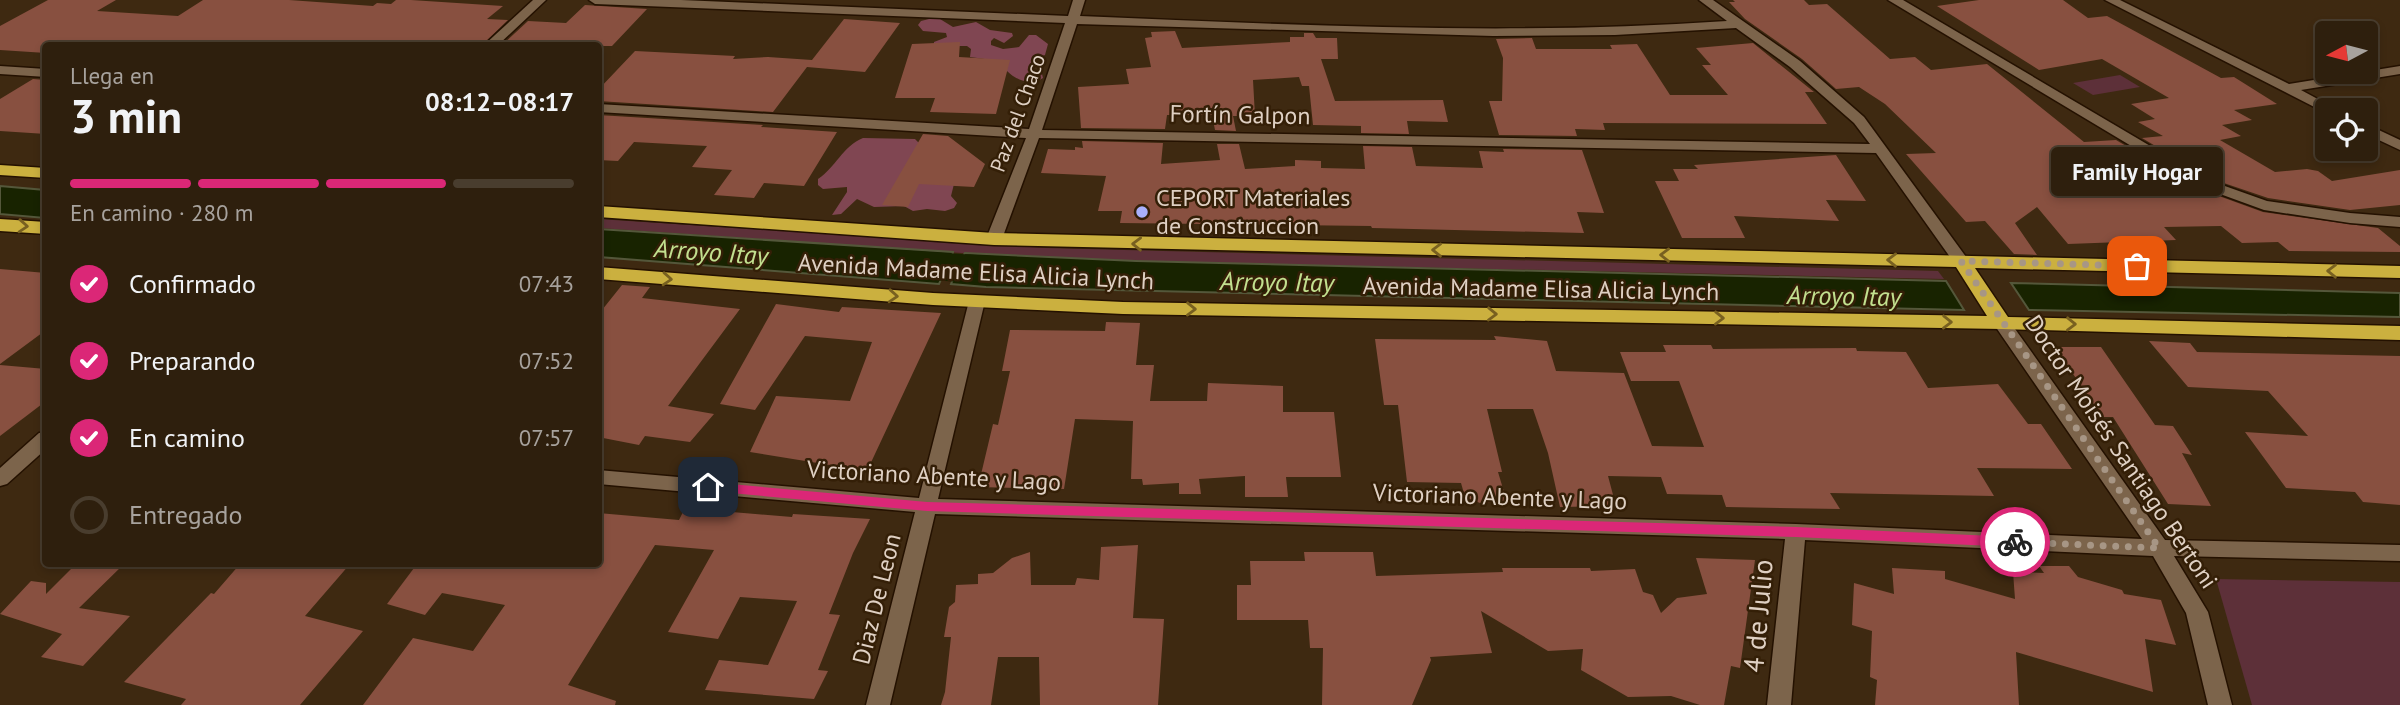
<!DOCTYPE html>
<html lang="es">
<meta charset="utf-8">
<style>
:root{--surface:#2e1f0d;--page:#362716;--text:#f1f3f6;--muted:#a7a29d;--line:#493d2e;--accent:#db2777}
body{margin:0;font-family:"PT Sans",sans-serif;background:var(--page);color:var(--text);height:100vh;display:flex;flex-direction:column;font-size:26px;white-space:nowrap}
*{box-sizing:border-box;margin:0}
p{font-size:23px;color:var(--muted)}
.icon{flex:none;width:38px;height:38px;fill:none;stroke:currentColor;stroke-width:2;stroke-linecap:round;stroke-linejoin:round}
.map{position:relative;flex:1;overflow:hidden}
.panel{position:absolute;left:42px;top:42px;width:560px;height:525px;display:flex;flex-direction:column;background:var(--surface);border-radius:7px;box-shadow:0 4px 10px #0003,0 0 0 2px var(--line)}
.panel>*{flex:none}
.needle{width:46px;rotate:263deg}
.buttons{position:absolute;left:2315px;top:21px;display:grid;gap:14px}
.buttons a{display:grid;place-items:center;width:63px;height:63px;border-radius:7px;background:var(--surface);box-shadow:0 4px 10px #0003,0 0 0 2px var(--line);font-size:35px}
.pin{position:absolute;display:grid;place-items:center;width:60px;height:60px;color:#fff;margin:-30px;border-radius:14px;box-shadow:0 4px 10px #0006}
.courier{position:absolute;display:grid;place-items:center;width:70px;height:70px;margin:-35px;border:5px solid #db2777;border-radius:50%;background:#fff;color:#222;box-shadow:0 2px 9px #0007}
.bubble{position:absolute;height:49px;border-radius:7px;background:var(--surface);box-shadow:0 4px 10px #0003,0 0 0 2px var(--line);font-size:23px;font-weight:700;line-height:49px;text-align:center}
.headline em{font-style:normal;font-weight:700}
.headline div{display:flex;flex-direction:column-reverse}
.headline{display:flex;align-items:center;justify-content:space-between;height:119px;padding:0 28px}
h1{font-size:46px;font-weight:700;line-height:52px}
.bar{display:grid;grid-template-columns:repeat(4,1fr);gap:10px 7px;align-content:center;height:84px;padding:0 28px}
.bar i{height:9px;border-radius:5px;background:var(--line)}
.bar .on{background:var(--accent)}
.bar p{grid-column:span 4}
ol{padding:0 28px;list-style:none}
li{display:flex;align-items:center;gap:21px;height:77px}
li p{margin-inline-start:auto}
li .icon{padding:7px;border-radius:50%;background:var(--accent);color:#fff;stroke-width:4}
li:last-child{color:var(--muted)}
li i{width:38px;height:38px;border:4px solid var(--line);border-radius:50%}
.map>svg:first-child{display:block}
.green{fill:#5d3039}
.forest{fill:#804652}
.water{fill:#182300;stroke:#54573a;stroke-width:2}
.lines{fill:none;stroke-linecap:round;stroke-linejoin:round}
.river{fill:#182300;fill-rule:evenodd}
.building{fill:#885040}
.minor-casing{stroke:#241100;stroke-width:3}
.highway-casing{stroke:#241100;stroke-width:3}
.minor{fill:#7c644b;fill-rule:evenodd}
.highway{fill:#cbb03f;fill-rule:evenodd}
.oneway{stroke:#786020}
.route{fill:#db2777}
.done{stroke:#a79685;stroke-width:7;stroke-dasharray:0 12.6}
.poi-dot{fill:#a9b0fc;stroke:#341f07;stroke-width:2.5}
.labels{text-anchor:middle;stroke-width:5;stroke-linejoin:round;paint-order:stroke}
.far-street-label{font-size:21px;fill:#dfd0c3;stroke:#341f07}
.street-label{font-size:24px;fill:#dfd0c3;stroke:#341f07}
.poi-label{font-size:24px;fill:#dfd0c3;stroke:#341f07;text-anchor:start}
.water-label{font-size:26px;font-style:italic;fill:#c2e08f;stroke:#341f07}
.near-street-label{font-size:28px;fill:#dfd0c3;stroke:#341f07}
</style>
<div class="map">
<svg width="2400" height="705" viewBox="0 0 2400 705">
<rect width="100%" height="100%" fill="#3e2911"/>
<!-- green -->
<g class="green">
<path d="M2120,75l20,12 -47,8 -20,-12z"/>
<path d="M598,219l448,29 892,23 6,8 -805,-18 -177,-8 -363,-25z"/>
<path d="M2216,579l184,3v123h-148z"/>
</g>
<!-- forest -->
<g class="forest">
<path d="M933,18l7,1 13,8 23,-5 14,8 22,3 1,3 -9,7 -10,-5 -3,3v4l12,4 16,-2 10,-12h7l12,9 -3,11 -14,6 1,7 10,6 1,4c-16,11 -36,-3 -44,-17l-29,-4 1,-8 -4,-3h-33v-4l13,-5 -1,-4 -23,-2 -5,-6 3,-4z"/>
<path d="M863,138l52,1 40,41 -4,16 6,7 -3,5 -9,3 -18,-2 -14,2 -9,-5 -30,1 -17,-8 -16,15 -9,1 15,-23v-5l-24,2 -5,-4v-6c18,-12 24,-32 45,-41z"/>
</g>
<!-- water -->
<g class="water">
<path d="M0,186l45,4v28l-45,-4z"/>
<path d="M598,229l355,23 -1,5h10l3,-4 171,8 810,20 18,29 -978,-23 -35,-3 11,-27h-11l-12,27 -340,-27z"/>
<path d="M2011,283l389,10v24l-371,-7z"/>
</g>
<g class="lines">
<!-- river -->
<path class="river" d="M881,249l144,9 16,4 7,10 -7,10 -16,4 -144,-9 -16,-4 -7,-10 7,-10z"/>
</g>
<!-- building -->
<g class="building">
<path d="M48,0h68l-19,11 81,5 25,-16h86l84,6 4,-3 14,1 5,-4h15l92,6 -16,13 21,1 -27,26h-435v7l-46,-3v-24z"/>
<path d="M1733,0h71l5,5 18,-1 63,55 25,-2 16,13 56,-6 97,78 32,-2 81,48 66,24 115,16 22,18v6l-111,-1 -11,-9 -36,1 -21,-17 -57,1 12,13 -108,4 -31,-37 -22,16 22,32 -23,-1 -29,-33 -19,1 -60,-68 30,-1 -51,-49 -26,-17 -23,2 -34,-30 -57,-40 -16,-17h6z"/>
<path d="M1979,0h84l25,18 19,-2 114,62 13,-1 43,27 -43,6 18,10 -30,5 19,11 -21,4 55,32 32,-3 11,2 14,10 68,-11v35l-50,5 -82,-12 -59,-20 -67,-40 21,-2 -25,-14 17,-3 -24,-15 38,-6 -67,-39 -63,11 -102,-64z"/>
<path d="M585,5l62,4 -35,37h-111l27,-25 38,2z"/>
<path d="M844,19l56,4 -35,49 -58,-5 -34,45 -175,-11v-11l37,-39 100,5 -2,3 35,-2 44,3z"/>
<path d="M1175,31l7,17 108,-6v-5h14v-4h9l3,5h21l1,21h-17l14,42 108,-1 5,22 -41,-1 2,13 -48,-1v-7l-48,-1 -4,-39h-7l-3,-9 -46,3 2,36h-22l3,15 -21,-1 -3,-15h-45l-2,14 -84,-1 -3,-41 51,-3 -3,-15 25,-2 -6,-29 7,-1 -1,-5z"/>
<path d="M1532,38l4,11h76l-2,-4 27,-1 33,51h58l-26,-30h9l-15,-17 57,-5 61,49h-9l22,32 -224,-1 2,7 -30,-1 2,7 -78,-1 -10,-34h13l1,-43 -7,-19z"/>
<path d="M960,42l-1,15 51,3 -14,54 -66,-2 5,-14h-40l17,-54z"/>
<path d="M33,79l13,1v54l-46,-3v-32z"/>
<path d="M598,115l165,10 -2,2 76,5 -33,54 -40,-3 -10,15 -40,-3 18,-25 -40,-3 15,-21 -73,-4 -16,19 -20,-1z"/>
<path d="M923,134l25,2 37,28 -11,23 -55,-3 -11,23 -26,-2z"/>
<path d="M1082,141l81,2 -2,21 59,-4 -3,-16h22l6,25 50,-3v-6l26,1v7l44,1 -2,-23 49,1 4,19 67,2 -4,-17 25,1 -1,-3 79,1 22,63 -27,-1 7,21 -212,-5 -1,-2 -251,-3 2,-12h-24l8,-35 -65,-3 7,-24 27,1v-3l8,1z"/>
<path d="M1836,155l30,46 -40,-1 13,21 -105,-5 11,22h-63l-27,-57h24l-6,-12h25l-4,-4z"/>
<path d="M0,269l46,4v57l-46,34z"/>
<path d="M622,285l28,2 -8,11 98,11 -72,97 46,8 -24,28 -45,-6 -6,9 -41,-8v-122z"/>
<path d="M776,304l63,8 3,-5 99,6 -74,158 -117,-19 26,-56 74,5 22,-59 -67,-6 -50,74 -35,-6z"/>
<path d="M1106,322l34,1 -4,42h18l-4,36h57l1,-18 75,3v26h51l7,65h-55l2,20h-43v-21l-46,3 2,15h-22v-11l-36,2 -1,-6h-11l2,-58 -58,-2 -11,70 -86,-2 15,-63 5,1 12,-54h-8l8,-41 95,1z"/>
<path d="M1494,336l53,5 9,30 68,2 28,73 52,1 -25,-66h-48l-11,-29h46l-3,-7h48l2,4 143,-1 1,3 49,1 22,36 70,-4 30,40h13l31,45 -95,-1 17,28 -164,-3 10,16 -114,-2 -4,-12 -55,-1 -6,-17 -53,-1 8,30 -56,1 -12,-54 -15,-44h-46l15,63h-4l9,30 -27,1 -15,-6 -4,-14 -54,-1 -9,-77h-14l-9,-66 121,1z"/>
<path d="M2149,341l41,2 7,9 203,4v149l-37,-3 -8,-10 -69,-4 -41,-56 63,4 -40,-45 -80,-4z"/>
<path d="M2055,347h46l54,78 18,1 19,29 -10,-2 29,53 -43,-2 -55,-87h-11z"/>
<path d="M0,365l46,4v32l-46,35z"/>
<path d="M685,508l107,9 1,-3 77,5 -17,34 -24,61 11,1 -22,55 10,1 -14,28 -109,-9 14,-30 49,5 29,-64 -57,-4 -22,42 -50,-7 46,-82 -59,-5 -87,140 48,16 -1,4h-252l50,-67 60,13 32,-46 -63,-12 -17,22 -38,-11 30,-40h181v-51l81,7z"/>
<path d="M1138,545l-5,73 31,1 -6,86h-118l-1,-48h-41l-7,48h-50l4,-13 6,-55h-7l5,-30 6,-5 1,-17 22,-1v-10l15,-1 19,-15 18,-6 1,33h44l2,-7 22,2 2,-33z"/>
<path d="M1304,552h69l3,24 127,-4 -1,-4h88l1,3 44,-2 8,23 10,3 8,18 16,-15 30,-4 -11,-36 59,2 -15,108 -9,-2 -7,39h-24l-29,-9 -43,1 -47,-27 2,-21 -35,2 -67,-40 11,42 -62,4 1,3 -19,45h-90l1,-57h-13l-2,-28h-71v-35h14l-1,-24h55z"/>
<path d="M76,564h48l-45,44 51,8 -47,50 -42,-9 21,-23 -62,-20 31,-33 15,2v11z"/>
<path d="M240,564h110l-45,52 58,15 -63,74h-119l5,-6 -62,-17 87,-89 3,1z"/>
<path d="M2039,566h30l9,11 44,13 2,4 37,6 15,45 -31,-6 8,53 -137,-40 3,53h-144l2,-25 -7,-3 2,-46 -20,-6 2,-42 40,11 -2,-26 53,3v8l70,20 -2,-27 31,1z"/>
</g>
<g class="lines">
<defs>
<g id="minor">
<path d="M533,0h13l-49,46h-14z"/>
<path d="M589,0h92l387,16 5,-16h12l-5,16c215,9 431,20 647,5l-28,-21h14l87,61 64,56 105,144 -8,5 -6,-2 -79,-111 -837,-15 -37,101 -8,5 -8,-5 40,-101 -428,-26v-8l431,25 36,-106 -470,-19zM1077,24l416,12 122,-1 121,-7 54,39 64,56 16,21 -828,-14z"/>
<path d="M1888,0h15l305,180 59,21 83,12 50,4v10l-50,-4 -86,-13 -66,-24z"/>
<path d="M2105,0h15l169,84 111,-18v8l-99,16 37,20h-10l-2,3z"/>
<path d="M0,66l46,3v8l-46,-3z"/>
<path d="M2366,124l34,16v10l-34,-16z"/>
<path d="M977,296l8,5 -47,198 858,25 346,15 -149,-216 9,-5 6,1 157,221 235,5v16l-226,-5 34,56 24,93h-24l-22,-92 -33,-57 -348,-16 -14,165h-24l18,-166 -850,-25 -45,191h-24l49,-193 -317,-28v-14l321,28 50,-197z"/>
<path d="M46,432v17l-39,35 -7,2v-18l39,-35z"/>
</g>
<g id="highway">
<path d="M0,165l46,3v10l-46,-3z"/>
<path d="M598,206l396,27 1406,33v12l-425,-10 33,49 392,9v14l-398,-11 -879,-15 -190,-9 -335,-26v-12l335,26 190,9 864,14 -31,-49 -962,-22 -396,-28z"/>
<path d="M0,219l46,3v12l-46,-3z"/>
</g>
</defs>
<!-- minor casing -->
<use href="#minor" class="minor-casing"/>
<!-- highway casing -->
<use href="#highway" class="highway-casing"/>
<!-- minor -->
<use href="#minor" class="minor"/>
<!-- highway -->
<use href="#highway" class="highway"/>
</g>
<!-- one-way arrows -->
<defs><path id="oneway-chevron" d="M-2-3.5L2.5 0L-2 3.5" fill="none" stroke-width="1.6" stroke-linecap="round" stroke-linejoin="round" transform="scale(1.75)"/></defs>
<g class="oneway">
<use href="#oneway-chevron" transform="translate(23 226) rotate(4)"/>
<use href="#oneway-chevron" transform="translate(1137 244) rotate(-179)"/>
<use href="#oneway-chevron" transform="translate(1437 250) rotate(-179)"/>
<use href="#oneway-chevron" transform="translate(1665 255) rotate(-179)"/>
<use href="#oneway-chevron" transform="translate(1892 260) rotate(-179)"/>
<use href="#oneway-chevron" transform="translate(2332 271) rotate(-179)"/>
<use href="#oneway-chevron" transform="translate(667 279) rotate(4)"/>
<use href="#oneway-chevron" transform="translate(893 296) rotate(4)"/>
<use href="#oneway-chevron" transform="translate(1191 309) rotate(1)"/>
<use href="#oneway-chevron" transform="translate(1492 314) rotate(1)"/>
<use href="#oneway-chevron" transform="translate(1719 318) rotate(1)"/>
<use href="#oneway-chevron" transform="translate(1947 322) rotate(1)"/>
<use href="#oneway-chevron" transform="translate(2071 324) rotate(1)"/>
</g>
<!-- route -->
<path class="route" d="M708,482l219,20 869,25 219,10 7,5 -7,5 -219,-10 -869,-26 -219,-20 -6,-4z"/>
<g class="lines">
<!-- done -->
<path class="done" d="M2015,542l144,6 -198,-287 176,5"/>
</g>
<!-- markers -->
<circle class="poi-dot" cx="1142" cy="212" r="7"/>
<g class="labels">
<!-- far-street labels -->
<g class="far-street-label">
<text transform="translate(1018 113) rotate(-70)" y="7">Paz del Chaco</text>
</g>
<!-- street labels -->
<g class="street-label">
<text transform="translate(1240 115) rotate(1)" y="8">Fortín Galpon</text>
<text transform="translate(976 272) rotate(3)" y="8">Avenida Madame Elisa Alicia Lynch</text>
<text transform="translate(1541 289) rotate(1)" y="8">Avenida Madame Elisa Alicia Lynch</text>
<text transform="translate(2121 452) rotate(56)" y="8">Doctor Moisés Santiago Bertoni</text>
<text transform="translate(934 476) rotate(3)" y="8">Victoriano Abente y Lago</text>
<text transform="translate(1500 497) rotate(2)" y="8">Victoriano Abente y Lago</text>
<text transform="translate(877 599) rotate(-76)" y="8">Diaz De Leon</text>
</g>
<!-- poi labels -->
<g class="poi-label">
<text x="1156" y="206">CEPORT Materiales<tspan x="1156" dy="28">de Construccion</tspan></text>
</g>
<!-- water labels -->
<g class="water-label">
<text transform="translate(711 252) rotate(4)" y="9">Arroyo Itay</text>
<text transform="translate(1277 282) rotate(1)" y="9">Arroyo Itay</text>
<text transform="translate(1844 296) rotate(1)" y="9">Arroyo Itay</text>
</g>
<!-- near-street labels -->
<g class="near-street-label">
<text transform="translate(1758 616) rotate(-85)" y="10">4 de Julio</text>
</g>
</g>
</svg>
<div class="buttons">
<a><svg class="needle" viewBox="-14 -14 28 28"><path d="M0-13l5 13h-10z" fill="#e53935"/><path d="M0 13l5-13h-10z" fill="#a7a29d"/></svg></a>
<a><svg class="icon" aria-label="locate" viewBox="0 0 24 24"><circle cx="12" cy="12" r="6"/><path d="M12 2v4M12 18v4M2 12h4M18 12h4"/></svg></a>
</div>
<div class="pin" style="left:2137px;top:266px;background:#ea580c"><svg class="icon" aria-label="bag" viewBox="0 0 24 24"><path d="M5 8h14l-1 12H6zM9 8a3 3 0 0 1 6 0"/></svg></div>
<div class="pin" style="left:708px;top:487px;background:#1f2937"><svg class="icon" aria-label="home" viewBox="0 0 24 24"><path d="M3 11l9-7 9 7M6 9v11h12V9"/></svg></div>
<div class="courier" style="left:2015px;top:542px"><svg class="icon" aria-label="bike" viewBox="0 0 24 24"><circle cx="6" cy="16" r="4"/><circle cx="18" cy="16" r="4"/><path d="M6 16l4-8h5l3 8M10 8l3 8H6M13 5h3"/></svg></div>
<div class="bubble" style="left:2051px;top:147px;width:172px">Family Hogar</div>
<section class="panel">
<div class="headline"><div><h1>3 min</h1><p>Llega en</p></div><em>08:12–08:17</em></div>
<div class="bar"><i class="on"></i><i class="on"></i><i class="on"></i><i></i><p>En camino · 280 m</p></div>
<ol>
<li><svg class="icon" aria-label="check" viewBox="0 0 24 24"><path d="M5 12l5 5 9-10"/></svg>Confirmado<p>07:43</p></li>
<li><svg class="icon" aria-label="check" viewBox="0 0 24 24"><path d="M5 12l5 5 9-10"/></svg>Preparando<p>07:52</p></li>
<li><svg class="icon" aria-label="check" viewBox="0 0 24 24"><path d="M5 12l5 5 9-10"/></svg>En camino<p>07:57</p></li>
<li><i></i>Entregado</li>
</ol>
</section>
</div>
